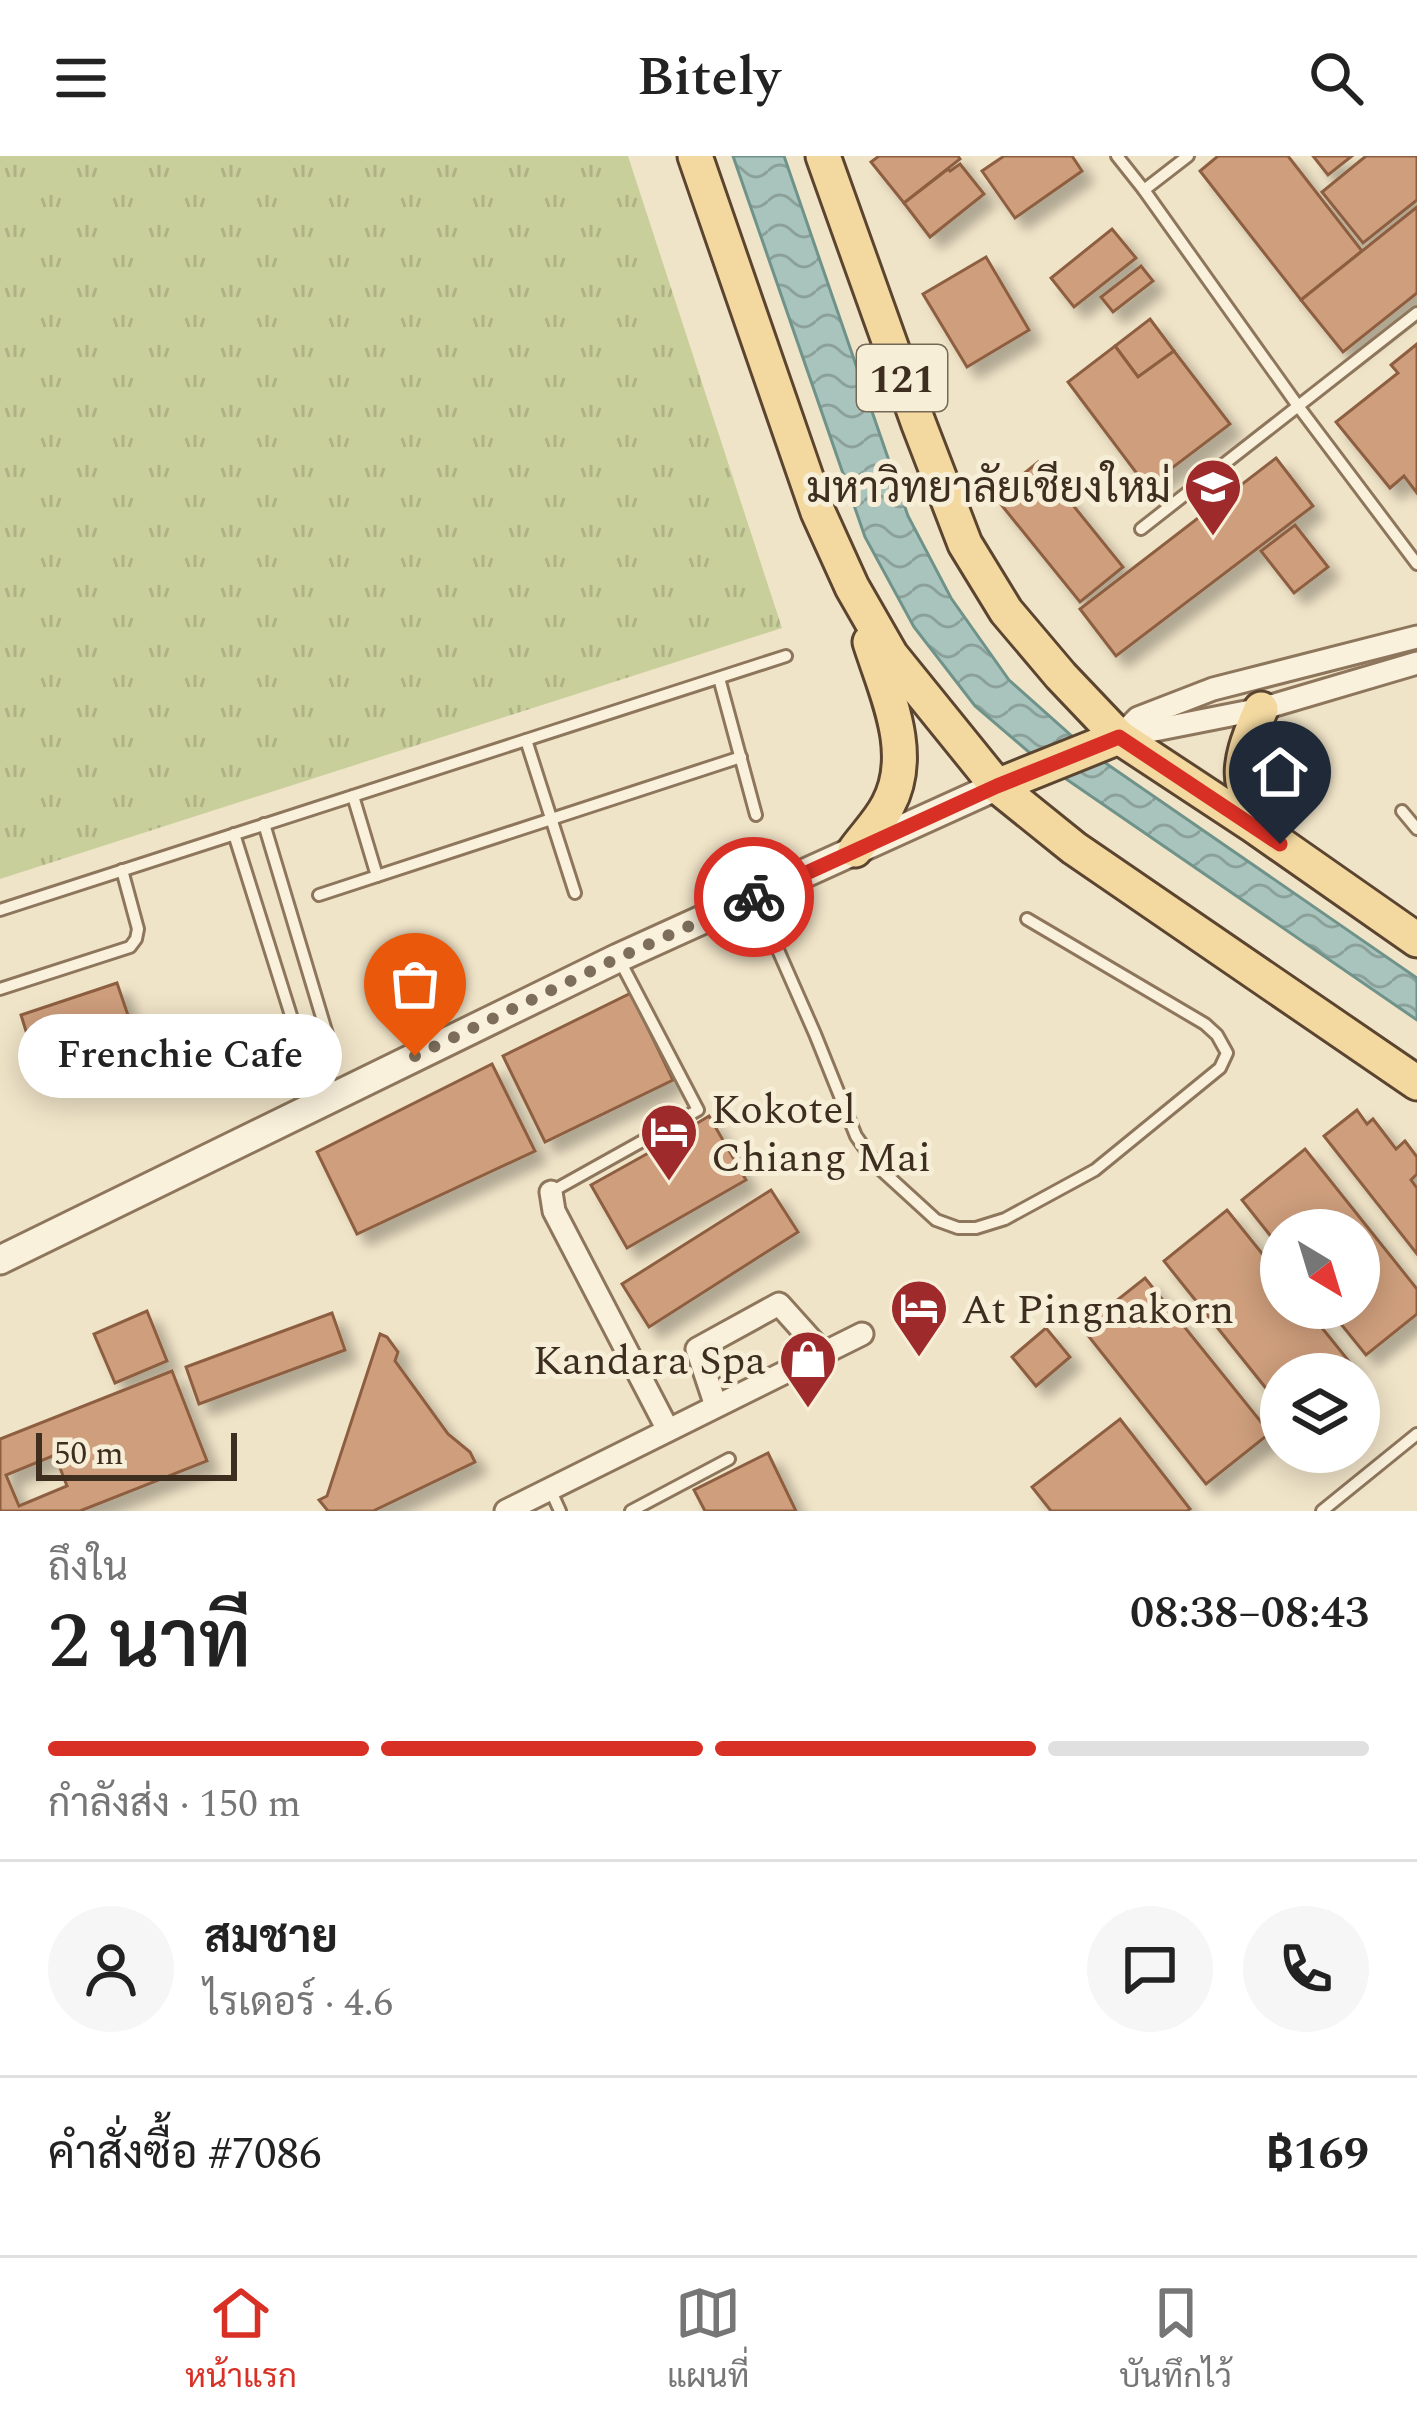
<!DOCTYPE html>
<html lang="th">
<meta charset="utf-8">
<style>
:root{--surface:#fff;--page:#f6f6f6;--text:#222;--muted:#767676;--line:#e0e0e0;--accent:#d93025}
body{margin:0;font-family:Spectral,Sarabun,serif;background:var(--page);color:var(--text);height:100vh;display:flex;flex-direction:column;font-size:45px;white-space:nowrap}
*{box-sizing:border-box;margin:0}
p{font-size:39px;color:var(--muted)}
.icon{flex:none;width:66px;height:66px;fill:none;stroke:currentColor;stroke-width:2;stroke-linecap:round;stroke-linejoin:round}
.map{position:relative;height:1355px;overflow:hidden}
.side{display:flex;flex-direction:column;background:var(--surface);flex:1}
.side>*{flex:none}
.needle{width:78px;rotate:142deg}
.buttons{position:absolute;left:1260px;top:1053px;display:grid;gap:24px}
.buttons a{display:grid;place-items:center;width:120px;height:120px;border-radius:50%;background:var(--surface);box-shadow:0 6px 30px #0003;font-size:60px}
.scale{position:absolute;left:36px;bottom:30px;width:201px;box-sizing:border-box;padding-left:12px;border:6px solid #3d2e20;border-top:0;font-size:33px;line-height:42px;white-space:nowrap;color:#3d2e20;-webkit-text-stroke:9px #f7eed8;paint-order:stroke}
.pin{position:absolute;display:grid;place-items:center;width:102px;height:102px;color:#fff;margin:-123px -51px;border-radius:50% 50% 50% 0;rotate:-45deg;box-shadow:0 0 12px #0007}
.pin .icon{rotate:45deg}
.courier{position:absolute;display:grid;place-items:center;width:120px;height:120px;margin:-60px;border:9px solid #d93025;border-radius:50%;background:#fff;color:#222;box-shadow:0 3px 15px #0007}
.bubble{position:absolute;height:84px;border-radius:42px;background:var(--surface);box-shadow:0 6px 30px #0003;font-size:39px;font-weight:600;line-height:84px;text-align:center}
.head em{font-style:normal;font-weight:600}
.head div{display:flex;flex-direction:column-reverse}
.head{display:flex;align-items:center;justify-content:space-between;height:204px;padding:0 48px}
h1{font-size:78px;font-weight:600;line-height:90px}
.bar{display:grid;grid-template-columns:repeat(4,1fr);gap:18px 12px;align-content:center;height:144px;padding:0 48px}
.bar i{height:15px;border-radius:9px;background:var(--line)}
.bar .current{background:var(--accent)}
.bar p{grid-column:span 4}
.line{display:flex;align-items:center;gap:30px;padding:0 48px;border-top:3px solid var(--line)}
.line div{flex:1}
.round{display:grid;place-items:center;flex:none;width:126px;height:126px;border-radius:63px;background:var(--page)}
header{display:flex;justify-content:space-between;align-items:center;height:156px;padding:0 48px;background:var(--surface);font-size:54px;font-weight:600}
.tabs{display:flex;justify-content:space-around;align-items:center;height:168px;border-top:3px solid var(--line);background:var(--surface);font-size:33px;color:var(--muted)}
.tabs a{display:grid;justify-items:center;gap:6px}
.tabs .current{color:var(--accent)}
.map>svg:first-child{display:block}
.grass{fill:url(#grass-tufts)}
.water{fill:url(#water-waves);stroke:#6f938a;stroke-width:3}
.building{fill:#cf9f7d;stroke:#8d5f41;stroke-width:3;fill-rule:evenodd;filter:url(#shadow)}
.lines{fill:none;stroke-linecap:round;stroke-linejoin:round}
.service-casing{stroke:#8d765c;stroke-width:16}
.minor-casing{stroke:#8d765c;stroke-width:27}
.tertiary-casing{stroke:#8d765c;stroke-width:33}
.primary-casing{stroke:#5b4430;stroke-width:39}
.service{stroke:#faf1dc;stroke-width:10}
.minor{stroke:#faf1dc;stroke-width:21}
.tertiary{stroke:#faf1dc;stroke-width:27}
.primary{stroke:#f3d9a0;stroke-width:33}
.done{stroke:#7c6e5b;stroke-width:12;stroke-dasharray:0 21.6}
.route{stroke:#d93025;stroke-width:15}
.labels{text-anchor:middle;stroke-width:10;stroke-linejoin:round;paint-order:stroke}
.shield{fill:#f7eed8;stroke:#756857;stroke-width:3}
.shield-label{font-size:39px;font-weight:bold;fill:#3d2e20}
.poi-label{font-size:42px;fill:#3d2e20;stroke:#f7eed8;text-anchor:end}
</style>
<header><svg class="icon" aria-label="menu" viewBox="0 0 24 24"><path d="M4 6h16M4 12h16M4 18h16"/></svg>Bitely<svg class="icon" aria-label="search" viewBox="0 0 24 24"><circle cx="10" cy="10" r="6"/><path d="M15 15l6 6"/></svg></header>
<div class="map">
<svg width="1417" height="1355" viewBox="0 0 1417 1355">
<defs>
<pattern id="grass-tufts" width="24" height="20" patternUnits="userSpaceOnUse" patternTransform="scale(3)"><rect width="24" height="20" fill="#c9cf9b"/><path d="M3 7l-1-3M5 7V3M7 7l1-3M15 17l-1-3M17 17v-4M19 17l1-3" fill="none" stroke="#aeb285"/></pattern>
<pattern id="water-waves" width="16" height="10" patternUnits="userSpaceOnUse" patternTransform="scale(3)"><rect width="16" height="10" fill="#a9c4bc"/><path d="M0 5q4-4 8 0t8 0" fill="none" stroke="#8ba098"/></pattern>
<filter id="shadow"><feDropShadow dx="11" dy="11" stdDeviation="6" flood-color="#0004"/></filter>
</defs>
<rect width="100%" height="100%" fill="#f0e4c8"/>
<!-- grass -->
<path class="grass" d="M0,0h628l154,472 -782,251z"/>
<!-- water -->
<path class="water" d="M733,0h51l124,360 43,82 58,82 82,73 326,225v42l-380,-261 -62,-53 -61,-79 -49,-90z"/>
<!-- building -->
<g class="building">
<path d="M879,0h79l2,3 -56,44 -33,-41z"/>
<path d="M1004,0h68l10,15 -67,47 -33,-47z"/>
<path d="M1218,0h70l74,95 -61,49 -101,-129z"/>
<path d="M1313,0h39l-24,19z"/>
<path d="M1366,0h51v44l-54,43 -41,-51z"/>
<path d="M960,8l24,30 -54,43 -26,-34 44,-34 2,2z"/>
<path d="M1417,51v86l-74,59 -42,-52z"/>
<path d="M1112,73l24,29 -62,49 -23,-29z"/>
<path d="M986,101l43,73 -62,37 -44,-73z"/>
<path d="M1141,110l12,15 -40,31 -12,-15z"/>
<path d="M1150,163l24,32 -36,26 -23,-31z"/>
<path d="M1417,188v149l-13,-17 -14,12 -54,-66 62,-49 -7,-8z"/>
<path d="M1115,190l23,31 36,-26 56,73 -83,63 -79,-105z"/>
<path d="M1276,302l37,48 -197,150 -36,-47z"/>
<path d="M1038,306l85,105 -43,35 -85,-105z"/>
<path d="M1295,369l33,42 -34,26 -33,-42z"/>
<path d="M117,827l15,44 -97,33 -14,-45z"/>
<path d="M631,837l42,87 -128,62 -42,-86z"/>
<path d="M492,908l43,87 -178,83 -40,-82z"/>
<path d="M1357,954l10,14 6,-5 23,30 9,-8 12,16v17l-6,6 6,8v66l-93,-118z"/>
<path d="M709,960l37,64 -119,68 -36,-63 79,-44 8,14 12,-7 -9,-15z"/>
<path d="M1305,993l112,140v25l-51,41 -38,-47h31v-78h-78v19l-39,-49z"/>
<path d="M771,1034l27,42 -149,95 -27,-43z"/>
<path d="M1227,1054l54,67v31h25l46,57 -11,9h-60v33l-117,-146z"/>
<path d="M1145,1122l125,155 -64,51 -124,-156z"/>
<path d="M147,1155l20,50 -52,22 -21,-49z"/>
<path d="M332,1157l13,37 -146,54 -13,-37z"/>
<path d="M1046,1172l24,29 -34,29 -24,-29z"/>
<path d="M380,1178l7,3 11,15 -3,9 53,73 22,18 5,10 -102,49h-45l-9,-11 8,-4z"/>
<path d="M172,1215l35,90 -127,50h-80v-72zM55,1299l12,31 -48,20 -13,-31z"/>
<path d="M1120,1263l70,90 -3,2h-136l-19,-24z"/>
<path d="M768,1297l28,58h-91l-11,-21z"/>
</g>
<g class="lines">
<defs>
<g id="service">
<path d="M1117,0l27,34 154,216 119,158"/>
<path d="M1144,34l44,-34"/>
<path d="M1141,373l276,-216"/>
<path d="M719,522l37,137"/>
<path d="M526,584l49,153"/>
<path d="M353,640l24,80"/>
<path d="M1402,655l15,18"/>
<path d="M264,668l63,210 -8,16 15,45"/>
<path d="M234,678l65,207 5,5 15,4"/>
<path d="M319,739l422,-138"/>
<path d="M756,744l59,134 41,102 22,31 58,53 22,8h18l29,-9 90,-49 125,-102 7,-15 -10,-18 -12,-11 -178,-105"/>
<path d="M0,754l786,-254"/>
<path d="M0,833l130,-42 6,-8 2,-10 -16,-59"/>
<path d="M551,1036l147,-82 -78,-149"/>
<path d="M550,1333l10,22"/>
<path d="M631,1355l98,-52"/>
<path d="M1322,1355l95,-77"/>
</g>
<g id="minor">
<path d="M1119,581l19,-19 75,-29 204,-52"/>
<path d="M1119,581l142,-28 156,-46"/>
<path d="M551,1036l3,19 114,219"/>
<path d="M716,1250l-19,-57 82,-45 44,49"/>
<path d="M506,1355l356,-177"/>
</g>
<path id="tertiary" d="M0,1104l618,-302 379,-172"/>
<g id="primary">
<path d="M695,0l123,356 34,75 39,68 106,131 77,62 343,235"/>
<path d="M823,0l95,266 47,122 41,67 55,65 58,61 135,89 163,114"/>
<path d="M1261,553c-9,21 -24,54 -17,77 5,16 19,28 30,40"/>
<path d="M997,630l122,-49"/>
<path d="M855,694c10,-14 25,-29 33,-45 28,-52 -2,-112 -18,-163"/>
</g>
</defs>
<!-- service casing -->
<use href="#service" class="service-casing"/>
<!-- minor casing -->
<use href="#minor" class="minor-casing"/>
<!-- tertiary casing -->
<use href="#tertiary" class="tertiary-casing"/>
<!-- primary casing -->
<use href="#primary" class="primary-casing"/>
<!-- service -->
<use href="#service" class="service"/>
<!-- minor -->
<use href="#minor" class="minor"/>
<!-- tertiary -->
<use href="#tertiary" class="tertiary"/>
<!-- primary -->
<use href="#primary" class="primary"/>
</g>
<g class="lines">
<!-- done -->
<path class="done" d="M415,900l203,-98 136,-61"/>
<!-- route -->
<path class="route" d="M754,741l243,-111 122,-49 161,107"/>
</g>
<!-- icons -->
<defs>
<symbol id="university-pin" viewBox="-11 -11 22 30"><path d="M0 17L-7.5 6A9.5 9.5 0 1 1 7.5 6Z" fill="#9e2a2b" stroke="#f7eed8"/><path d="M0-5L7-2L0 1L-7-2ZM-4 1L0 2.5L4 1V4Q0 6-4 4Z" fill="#fff"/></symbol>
<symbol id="hotel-pin" viewBox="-11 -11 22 30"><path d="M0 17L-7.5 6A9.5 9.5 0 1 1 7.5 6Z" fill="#9e2a2b" stroke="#f7eed8"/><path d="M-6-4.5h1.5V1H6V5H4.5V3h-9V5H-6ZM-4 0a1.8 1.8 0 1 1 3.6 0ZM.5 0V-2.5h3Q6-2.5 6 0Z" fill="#fff"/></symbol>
<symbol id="shop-pin" viewBox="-11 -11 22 30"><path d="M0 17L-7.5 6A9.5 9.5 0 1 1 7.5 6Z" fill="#9e2a2b" stroke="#f7eed8"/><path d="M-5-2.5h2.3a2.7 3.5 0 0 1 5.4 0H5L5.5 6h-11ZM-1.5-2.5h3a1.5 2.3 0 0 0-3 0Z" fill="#fff"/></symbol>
</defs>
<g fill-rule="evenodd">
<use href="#university-pin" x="1180" y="298" width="66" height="90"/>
<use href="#hotel-pin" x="636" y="943" width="66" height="90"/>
<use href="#hotel-pin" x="886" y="1119" width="66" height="90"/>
<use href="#shop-pin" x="775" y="1170" width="66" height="90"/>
</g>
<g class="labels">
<!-- shield labels -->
<rect class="shield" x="857" y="189" width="90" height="66" rx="9"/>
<g class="shield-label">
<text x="902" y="236">121</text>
</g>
<!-- poi labels -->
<g class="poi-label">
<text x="1171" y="346">มหาวิทยาลัยเชียงใหม่</text>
<text x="711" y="967" text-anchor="start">Kokotel<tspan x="711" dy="48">Chiang Mai</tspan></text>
<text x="961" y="1167" text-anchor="start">At Pingnakorn</text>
<text x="766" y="1218">Kandara Spa</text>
</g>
</g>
</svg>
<div class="buttons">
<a><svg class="needle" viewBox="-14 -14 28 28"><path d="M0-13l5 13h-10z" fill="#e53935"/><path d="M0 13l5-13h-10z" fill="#767676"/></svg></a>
<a><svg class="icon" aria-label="layers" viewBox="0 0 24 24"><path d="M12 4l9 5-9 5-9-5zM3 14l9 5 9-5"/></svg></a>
</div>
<div class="scale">50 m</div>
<div class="pin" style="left:415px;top:900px;background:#ea580c"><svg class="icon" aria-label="bag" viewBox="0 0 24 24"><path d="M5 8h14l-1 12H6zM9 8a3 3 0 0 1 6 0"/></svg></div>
<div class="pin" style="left:1280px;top:688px;background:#1f2937"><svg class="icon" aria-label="home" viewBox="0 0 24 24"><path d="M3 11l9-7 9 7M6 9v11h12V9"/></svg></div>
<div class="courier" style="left:754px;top:741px"><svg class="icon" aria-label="bike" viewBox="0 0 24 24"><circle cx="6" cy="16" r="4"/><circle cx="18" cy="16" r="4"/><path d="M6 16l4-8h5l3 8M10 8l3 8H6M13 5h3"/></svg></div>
<div class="bubble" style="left:18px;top:858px;width:324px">Frenchie Cafe</div>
</div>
<section class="side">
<div class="head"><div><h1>2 นาที</h1><p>ถึงใน</p></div><em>08:38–08:43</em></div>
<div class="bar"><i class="current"></i><i class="current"></i><i class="current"></i><i></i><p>กำลังส่ง · 150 m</p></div>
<div class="line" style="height:216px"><a class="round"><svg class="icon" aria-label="person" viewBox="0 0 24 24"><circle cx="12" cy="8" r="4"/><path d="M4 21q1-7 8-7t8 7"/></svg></a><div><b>สมชาย</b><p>ไรเดอร์ · 4.6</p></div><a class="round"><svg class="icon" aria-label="chat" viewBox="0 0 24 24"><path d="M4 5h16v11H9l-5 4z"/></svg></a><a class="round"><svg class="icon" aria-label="phone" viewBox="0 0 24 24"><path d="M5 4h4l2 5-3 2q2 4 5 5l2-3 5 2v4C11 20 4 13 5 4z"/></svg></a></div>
<div class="line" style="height:156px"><div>คำสั่งซื้อ #7086</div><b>฿169</b></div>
</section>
<nav class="tabs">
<a class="current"><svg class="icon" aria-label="home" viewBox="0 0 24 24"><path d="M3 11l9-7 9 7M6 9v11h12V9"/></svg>หน้าแรก</a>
<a><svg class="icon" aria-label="map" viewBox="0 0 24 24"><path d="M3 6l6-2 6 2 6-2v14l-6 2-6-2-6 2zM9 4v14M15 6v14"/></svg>แผนที่</a>
<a><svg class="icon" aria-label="saved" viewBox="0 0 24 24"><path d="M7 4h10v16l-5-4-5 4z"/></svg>บันทึกไว้</a>
</nav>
